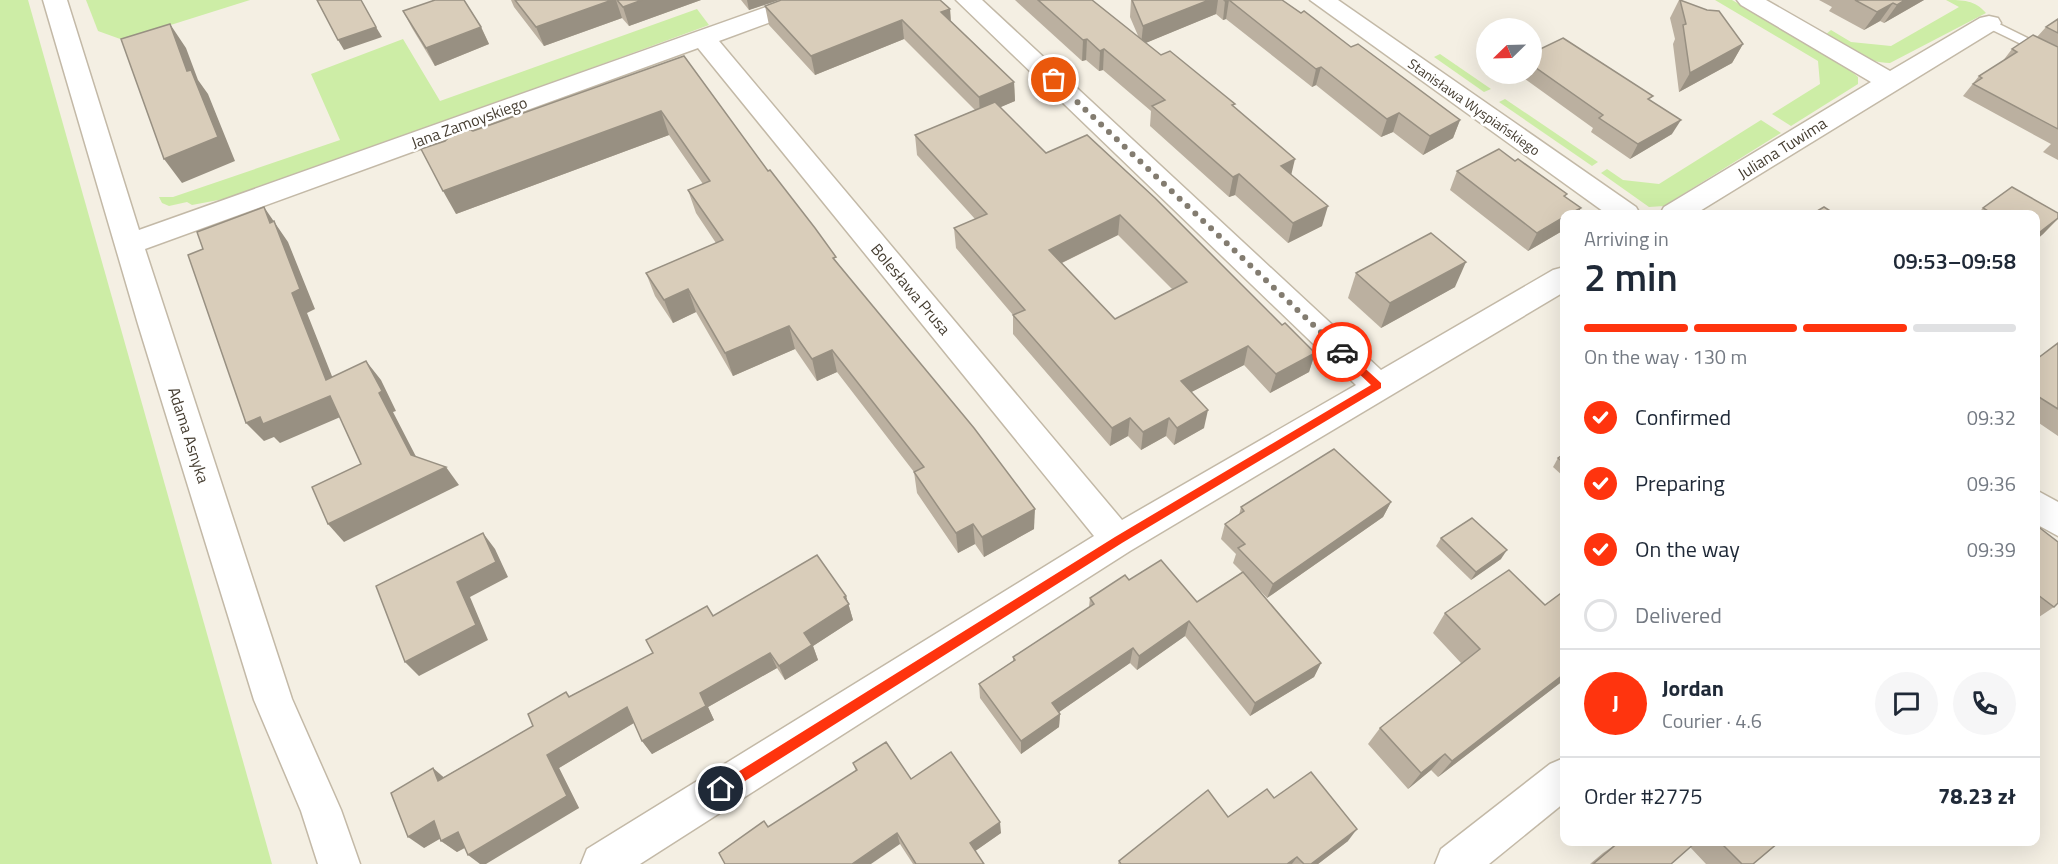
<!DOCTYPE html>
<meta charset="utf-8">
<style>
:root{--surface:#fff;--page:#f6f6f7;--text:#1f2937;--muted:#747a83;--line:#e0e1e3;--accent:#ff340e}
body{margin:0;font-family:"Titillium Web",sans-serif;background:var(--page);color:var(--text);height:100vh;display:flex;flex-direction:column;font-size:22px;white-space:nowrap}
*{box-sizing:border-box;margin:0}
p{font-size:20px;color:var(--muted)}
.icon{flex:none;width:33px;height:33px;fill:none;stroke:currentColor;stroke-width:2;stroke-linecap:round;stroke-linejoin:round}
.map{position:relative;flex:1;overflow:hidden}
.details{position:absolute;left:1560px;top:210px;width:480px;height:636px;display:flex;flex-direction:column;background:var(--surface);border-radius:12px;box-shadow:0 6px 24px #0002}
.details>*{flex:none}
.needle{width:39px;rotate:247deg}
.fabs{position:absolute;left:1476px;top:18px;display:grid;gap:12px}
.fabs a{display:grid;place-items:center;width:66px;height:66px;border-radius:50%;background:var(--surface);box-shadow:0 6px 24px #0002;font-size:30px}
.pin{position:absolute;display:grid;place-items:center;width:51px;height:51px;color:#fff;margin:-26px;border:3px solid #fff;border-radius:50%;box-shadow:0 2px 6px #0007}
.courier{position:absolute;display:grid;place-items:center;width:60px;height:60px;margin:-30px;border:4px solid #ff340e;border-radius:50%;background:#fff;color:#222;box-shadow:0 2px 8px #0007}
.summary em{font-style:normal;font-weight:600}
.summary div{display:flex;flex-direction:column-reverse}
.summary{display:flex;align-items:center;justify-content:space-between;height:102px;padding:0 24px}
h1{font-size:39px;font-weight:600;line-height:45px}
.bar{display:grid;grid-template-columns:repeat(4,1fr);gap:9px 6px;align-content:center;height:72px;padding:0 24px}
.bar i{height:8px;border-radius:4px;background:var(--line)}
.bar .active{background:var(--accent)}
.bar p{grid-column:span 4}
.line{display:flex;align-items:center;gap:15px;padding:0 24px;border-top:2px solid var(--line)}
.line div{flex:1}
.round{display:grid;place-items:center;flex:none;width:63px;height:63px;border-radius:32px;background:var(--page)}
ol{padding:0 24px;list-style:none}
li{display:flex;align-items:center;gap:18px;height:66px}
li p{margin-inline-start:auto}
li .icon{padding:6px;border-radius:50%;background:var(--accent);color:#fff;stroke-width:4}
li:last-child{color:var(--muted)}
li i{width:33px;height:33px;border:3px solid var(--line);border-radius:50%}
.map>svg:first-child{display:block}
.green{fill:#cdeda6}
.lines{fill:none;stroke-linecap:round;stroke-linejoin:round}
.service-casing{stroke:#c3b9a7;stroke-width:3}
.minor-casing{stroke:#c3b9a7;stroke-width:3}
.service{fill:#fff;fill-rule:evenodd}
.minor{fill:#fff;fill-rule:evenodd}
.wall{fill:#bbb0a0;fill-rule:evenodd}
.shaded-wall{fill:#989082}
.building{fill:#d9cdba;stroke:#989082;stroke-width:1.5;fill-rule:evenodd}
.route{fill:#ff340e}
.done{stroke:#837c70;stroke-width:6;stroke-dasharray:0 10.8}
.labels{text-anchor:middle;stroke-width:5;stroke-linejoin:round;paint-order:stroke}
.far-street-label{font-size:14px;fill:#463e32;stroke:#fff}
.street-label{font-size:16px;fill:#463e32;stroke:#fff}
</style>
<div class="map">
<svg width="2058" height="864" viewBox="0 0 2058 864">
<rect width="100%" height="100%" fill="#f4efe3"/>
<!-- green -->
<g class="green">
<path d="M0,0h28l244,864h-272z"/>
<path d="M86,0h164l-127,40 -25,-9z"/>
<path d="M1715,0h17l106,60 20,17v7l-67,42 -19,-12 48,-30 -2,-23z"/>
<path d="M1946,0c17,0 29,0 40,13l-96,50c-24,0 -45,-16 -65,-28l6,-5 20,12 40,4 68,-39z"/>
<path d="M697,9l12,16 -415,152 -65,21 -37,7 -5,-3 -18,4 -7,-3 -3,-6h14l167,-57 -29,-66 92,-35 37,62z"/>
<path d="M1440,54l51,35 -7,3 -50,-35z"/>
<path d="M1505,99l93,63 -6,4 -93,-64z"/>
<path d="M1761,120l20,13 -117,73 -15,1 -48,-34 6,-4 16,11 36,4z"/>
</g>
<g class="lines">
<defs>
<path id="service" d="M1989,19l69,34v9l-74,-36v-6z"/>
<g id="minor">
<path d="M43,0h24l72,230 647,-230h35l-4,5 -98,36 403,479 234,-135 -400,-385h26l399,370 172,-100 11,-3v25l-434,259 -490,313h-59l6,-15 507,-313 -396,-488 -553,201 147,450 49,111 19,54h-42l-17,-53 -47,-111 -116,-376z"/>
<path d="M1310,0h28l298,207 4,7h-33z"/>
<path d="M1737,0h29l124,71 90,-53 9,-2 9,2 3,5 -3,5 -303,186h-35l4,-7 207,-125 -130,-77z"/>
<path d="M2036,490l22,12v34l-22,-12z"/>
<path d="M1564,758v45l-75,61h-54l6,-15 109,-85z"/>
</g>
</defs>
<!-- service casing -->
<use href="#service" class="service-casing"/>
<!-- minor casing -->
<use href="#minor" class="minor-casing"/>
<!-- service -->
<use href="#service" class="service"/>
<!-- minor -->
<use href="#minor" class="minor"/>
</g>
<!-- wall -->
<g class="wall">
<path d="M511,0h190l-72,26 -7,-8 -78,28 -30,-39z"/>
<path d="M741,0h38l-30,10z"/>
<path d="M1015,0h77l47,38 -9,-21 1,-17h151l178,120 -7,18 -30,17 -30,-23 -12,5 -65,-52 -4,2 -86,-68 -3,1 -7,-6 -71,29 16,12 73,52 57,67 31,52 -34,17 -53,-48 -6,2 -79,-71 1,-15 -48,-41 -4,1 -13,-11 -4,1z"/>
<path d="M1679,0h2l62,44 -11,19 -53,29 -6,-48 2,-5 -5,-21z"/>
<path d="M1819,0h105l-40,23 -4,-2 -16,9 -35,-19 3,-4z"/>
<path d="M765,6l185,3 1,12 63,61 1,19 -15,6 46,46 236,172 33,28 -6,19 -39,21 -26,-28 -53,27 13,36 -30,17 -8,-9 -25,14 -13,-14 -18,10 -97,-112v-19l-57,-67 -2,-20 21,-9 -58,-64 -2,-20 60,-25 -71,-71 -89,36 -46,-50zM1118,235l54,54 -57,30 -53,-56z"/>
<path d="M403,11l78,16 8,17 -54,22 -23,-38z"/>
<path d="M2058,19v141l-15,-8 8,-8 -88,-48 16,-20 23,-14 10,-13 25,-12 9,-10z"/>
<path d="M1532,53l118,48 22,33 -42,25 -39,-27 2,-4 -75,-54h14z"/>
<path d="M684,56l84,115 69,91 197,267 -50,28 -9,-13 -17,9 -41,-60 -3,-21 -77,-100 -20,9 -22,-32 -62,27 -37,-64 -23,11 -18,-27 -9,-23 70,-30 -20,-30 -8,-23 15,-6 -34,-49 -213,79 17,-83z"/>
<path d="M1515,161l52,33 -2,3 -1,33 -36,21 -78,-61 7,-19z"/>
<path d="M2012,187l46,26v6l-15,15 -7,6v-26h-59l6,-6z"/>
<path d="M1356,273l99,14 -74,41 -33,-30z"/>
<path d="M2058,343v93l-22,-15v-65l2,2z"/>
<path d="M1564,454v23l-11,-10 5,-9z"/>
<path d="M1391,502l-8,15 -116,81 -13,-14 67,79 -7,14 -64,39 -65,-80 -48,34 -7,-7 -71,49 1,2 -1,13 -38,27 -41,-56 -1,-14 34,-23v-4l76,-50 1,-9 39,-18 68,22 45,-30 -9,-9 3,-9 -15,-15 4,-15 14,-9 2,-8z"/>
<path d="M2036,525l18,82 -18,12z"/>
<path d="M1441,538l60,21 -30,21 -35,-34z"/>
<path d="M1564,591v89l-126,97 -7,-7 -23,19 -40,-45 12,-16 81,-65 -28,-30 12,-20 100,-8z"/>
<path d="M846,596l7,24 -40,26 5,14 -33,20 -8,-12 -69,39 6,13 -62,34 -10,-13 -8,-18 -75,45 20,40 -114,40 -8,4 -16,-11 -1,-3 -16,10 20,-71 89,-51 37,-30 83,-43 60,-37z"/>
<path d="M853,763l58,16 90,54 -26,18 9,13h-71l-13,-20 -132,-17 88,-56z"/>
<path d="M1274,798l74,43 -30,23h-200l1,-3z"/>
<path d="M1619,842h160l-26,22h-47l-16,-17 -19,17h-81l13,-11z"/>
</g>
<!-- shaded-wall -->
<g class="shaded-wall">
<path d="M612,0h4l6,18 -78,28 -8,-19z"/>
<path d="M642,0h59l-72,26 -6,-19z"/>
<path d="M747,0h32l-30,10z"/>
<path d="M1209,0h9l-2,14 -75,31 2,-19z"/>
<path d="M1229,0l-3,19 -3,1 2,-19z"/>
<path d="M1905,0h19l-40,23 13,-18z"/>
<path d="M1893,3l-13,18 -16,9 13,-18z"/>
<path d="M950,9l1,19 -10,-16z"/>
<path d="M902,20l2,19 -89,36 -4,-19z"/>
<path d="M170,24l16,24 12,32 10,14 27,67 -53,22 -18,-24 23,-88z"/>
<path d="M376,27l6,10 -38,13 -6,-10z"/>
<path d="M481,27l8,17 -54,22 -9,-18z"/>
<path d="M1087,39l-1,21 -4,1 1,-21z"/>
<path d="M1743,44l-11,19 -53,29 11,-19z"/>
<path d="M1104,49l-1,21 -4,1 1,-20z"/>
<path d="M1321,67l-5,18 -4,2 4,-18z"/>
<path d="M1014,82l1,19 -35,15 -1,-19z"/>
<path d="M661,111l8,24 -213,79 -13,-23z"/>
<path d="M1399,113l-6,19 -12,5 6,-18z"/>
<path d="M1460,120l-7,18 -30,17 7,-19z"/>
<path d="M1681,120l-9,14 -42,25 8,-15z"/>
<path d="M1295,159l-5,21 -9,-14z"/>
<path d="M1239,174l-4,21 -6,2 4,-20z"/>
<path d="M1328,206l-6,20 -34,17 5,-20z"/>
<path d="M264,207l24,35 27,67 -8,4 34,86 -15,-19 -34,-87 -22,-70z"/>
<path d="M1581,208l-4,6h-8z"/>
<path d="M1120,215l-2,20 -69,34v-19z"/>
<path d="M1564,217v13l-36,21 9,-18z"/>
<path d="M2058,218l-15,16 -7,6v-5z"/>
<path d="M1466,262l-11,25 -74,41 9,-25z"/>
<path d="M688,289l8,23 -23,11 -9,-23z"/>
<path d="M789,326l6,23 -62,27 -8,-23z"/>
<path d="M1248,346l-4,19 -66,34 3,-18z"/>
<path d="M832,350l5,22 -20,9 -5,-22z"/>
<path d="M1315,353l-6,19 -39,21 6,-19z"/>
<path d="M366,361l15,19 15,31 -3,1 32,62 -14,-19 -32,-62z"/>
<path d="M330,396l15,19 -65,28 -6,-6 -10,4 -18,-18 14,-6z"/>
<path d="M1208,410l-4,18 -30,17 3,-17z"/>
<path d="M1130,418l-2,18 -18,10 2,-18z"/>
<path d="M1169,418l-3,18 -25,14 2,-18z"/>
<path d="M446,467l13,18 -115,57 -16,-18z"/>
<path d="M1391,502l-8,15 -116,81 6,-14z"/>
<path d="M1035,509l-1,20 -50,28 -2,-20z"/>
<path d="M973,524l2,20 -17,9 -2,-20z"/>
<path d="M483,533l12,16 13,28 -38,20 18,43 -69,36 -14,-14 52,-80z"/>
<path d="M1507,550l-6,9 -30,21 5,-8z"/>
<path d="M846,596l7,24 -40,26 5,14 -33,20 -6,-14 25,-33z"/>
<path d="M1189,621l-4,15 -48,34 2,-14z"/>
<path d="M1133,648l-3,15 -78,54v-14z"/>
<path d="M770,653l7,15 -69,39 6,13 -62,34 -10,-13 58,-48z"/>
<path d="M1321,663l-7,14 -64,39 5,-13z"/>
<path d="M1564,674v6l-126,97 14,-16z"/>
<path d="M627,707l10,14 -78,47 20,40 -93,56h-6l-12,-9 79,-100z"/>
<path d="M1060,714l-1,13 -38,27v-13z"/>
<path d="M1445,754l-14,16 -23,19 13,-16z"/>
<path d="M433,768l15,13h-10z"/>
<path d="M434,821l16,12 -26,15 -16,-11z"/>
<path d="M1000,822l1,11 -30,21 -1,-11z"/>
<path d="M1357,829l-9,12 -30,23h-7z"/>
<path d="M458,832l15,11 -16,9 -16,-11z"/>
<path d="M897,833l3,11 -29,20h-19z"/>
<path d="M1297,857l-5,7h-5z"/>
</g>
<!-- building -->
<g class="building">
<path d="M317,0h44l15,27 -38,13z"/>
<path d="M435,0h29l17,27 -55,21 -23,-37z"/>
<path d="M515,0h97l-76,27z"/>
<path d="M617,0h25l-19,7z"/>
<path d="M781,0h159l10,9 -9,3 73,70 -35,15 -77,-77 -91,36 -46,-50z"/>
<path d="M1038,0h54l69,55 9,-4 65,53 -3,1 63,54 -14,7 47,40 -35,17 -54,-49 -6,3 -81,-71 13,-6 -61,-51 -4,2 -13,-12 -4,1z"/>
<path d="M1132,0h77l-66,26z"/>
<path d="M1224,0h58l19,13 3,-2 47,36 7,-3 102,76 -30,16 -31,-23 -12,6 -66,-52 -5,2 -87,-69 -4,1z"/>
<path d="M1680,0l27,10 12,1 24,33 -53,29 -7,-48 3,-1z"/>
<path d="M1855,0h50l-8,5 -4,-2 -16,9z"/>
<path d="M2058,19v14l-12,-6z"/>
<path d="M170,24l17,47 4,-1 27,67 -54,22 -43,-120z"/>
<path d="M2033,35l25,12v82l-85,-45 9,-6 -3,-2 38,-24 -5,-3z"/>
<path d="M1563,38l90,58 -5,3 33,21 -43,24 -39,-26 4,-3 -71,-50v-12z"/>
<path d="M684,56l84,115 2,-1 45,58 21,29 -3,1 141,170 61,81 -53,28 -9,-13 -17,9 -42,-61 10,-5 -92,-117 -20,9 -23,-33 -64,27 -37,-64 -24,11 -18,-27 77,-33 -35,-50 22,-9 -49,-70 -218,80 -22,-42 24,-8 8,-8 12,-5 8,3z"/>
<path d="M995,102l51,51 41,-18 68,63 127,127 3,-2 30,30 -39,21 -28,-28 -67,35 27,29 -31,18 -8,-10 -26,14 -13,-14 -18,10 -99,-113 12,-5 -71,-82 33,-14 -72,-79zM1120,215l67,67 -72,37 -66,-69z"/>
<path d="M1499,149l16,12 3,-2 49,35 -3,2 17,12 -12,6h-5v3l-27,16 -80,-62z"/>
<path d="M2012,187l46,26v5l-22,17v-21h-43l-10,-6z"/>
<path d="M264,207l6,16 4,-2 26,68 -8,4 34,87 40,-19 16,30 -3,2 32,62 35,12 -118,57 -16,-37 49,-23 -31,-68 -67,28 -3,-7 -14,6 -58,-168 15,-6 -6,-17z"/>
<path d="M1824,207l11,7h-23z"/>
<path d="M1431,233l35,29 -76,41 -34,-30z"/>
<path d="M2058,343v66l-19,-12 -3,3v-44l2,2z"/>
<path d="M1334,449l57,53 -118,82 -35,-36 7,-4 -20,-20 19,-13 -3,-4z"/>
<path d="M1564,454v9l-6,-5z"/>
<path d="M1472,518l35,32 -31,22 -35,-34z"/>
<path d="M2036,525l22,17v61l-4,4 -16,-12 -2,3z"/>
<path d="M483,533l13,29 -39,20 19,43 -71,37 -29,-76z"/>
<path d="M817,555l29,41 -2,1 5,7 -45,29 8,12 -33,21 -9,-13 -70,40 6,13 -64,35 -15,-34 -80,48 20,41 -99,59 -10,-23 -17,9 -7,-20 -26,16 -17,-44 42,-25 5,13 95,-55 -5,-12 38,-22 3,5 84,-44 -7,-13 61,-34 6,10z"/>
<path d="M1161,560l36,42 46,-30 78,91 -66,40 -66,-82 -50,35 -6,-8 -81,55 8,11 -39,27 -42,-57 36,-24 -2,-3 81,-53 -4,-6 35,-23 4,5z"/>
<path d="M1509,570l36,35 19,-14v83l-112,87 -7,-7 -24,19 -41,-45 100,-79 -35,-36z"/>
<path d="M886,742l25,37 40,-27 49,70 -30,21 14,21h-68l-19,-31 -45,31h-127l-6,-11 45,-32 4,6 89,-57 -4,-7z"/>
<path d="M1311,772l46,57 -46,35h-7l-7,-7 -10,7h-166l-2,-3 89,-71 20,27 39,-28 7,9z"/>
<path d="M1619,842h5l1,1 2,-1h69l-25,22h-78z"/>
<path d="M1720,842h59l-26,22h-11z"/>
</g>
<!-- route -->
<path class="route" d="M1339,350h6l36,33v5l-259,155 -396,250h-9v-8l398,-248 256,-152 -32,-30z"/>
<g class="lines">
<!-- done -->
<path class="done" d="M1054,80l288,272"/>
</g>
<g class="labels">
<!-- far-street labels -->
<g class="far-street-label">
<text transform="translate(1474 107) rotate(35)" y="5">Stanisława Wyspiańskiego</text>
</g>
<!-- street labels -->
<g class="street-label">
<text transform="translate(469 122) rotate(-20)" y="6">Jana Zamoyskiego</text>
<text transform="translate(1782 148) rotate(-32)" y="6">Juliana Tuwima</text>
<text transform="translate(911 289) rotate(50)" y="6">Bolesława Prusa</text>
<text transform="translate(189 435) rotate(72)" y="6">Adama Asnyka</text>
</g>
</g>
</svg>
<div class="fabs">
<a><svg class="needle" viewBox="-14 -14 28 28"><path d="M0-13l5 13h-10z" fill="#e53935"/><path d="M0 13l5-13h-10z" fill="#747a83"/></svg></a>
</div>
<div class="pin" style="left:1054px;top:80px;background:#ea580c"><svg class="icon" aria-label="bag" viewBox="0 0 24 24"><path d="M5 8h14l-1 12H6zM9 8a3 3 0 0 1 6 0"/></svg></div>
<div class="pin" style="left:721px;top:789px;background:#1f2937"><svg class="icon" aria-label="home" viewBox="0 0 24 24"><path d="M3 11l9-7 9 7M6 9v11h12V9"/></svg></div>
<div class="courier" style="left:1342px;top:352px"><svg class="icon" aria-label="car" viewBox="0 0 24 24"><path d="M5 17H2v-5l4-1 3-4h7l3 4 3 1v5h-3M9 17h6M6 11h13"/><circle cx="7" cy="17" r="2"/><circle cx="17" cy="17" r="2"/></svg></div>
<section class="details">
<div class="summary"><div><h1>2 min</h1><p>Arriving in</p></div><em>09:53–09:58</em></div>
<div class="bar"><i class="active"></i><i class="active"></i><i class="active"></i><i></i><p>On the way · 130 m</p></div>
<ol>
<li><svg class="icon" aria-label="check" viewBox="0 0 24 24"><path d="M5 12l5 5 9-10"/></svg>Confirmed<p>09:32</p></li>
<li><svg class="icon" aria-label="check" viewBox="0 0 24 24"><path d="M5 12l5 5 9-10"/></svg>Preparing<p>09:36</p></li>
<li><svg class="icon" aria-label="check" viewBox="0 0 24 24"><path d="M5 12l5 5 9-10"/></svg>On the way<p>09:39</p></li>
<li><i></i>Delivered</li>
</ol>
<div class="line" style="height:108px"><b class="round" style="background:var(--accent);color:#fff">J</b><div><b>Jordan</b><p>Courier · 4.6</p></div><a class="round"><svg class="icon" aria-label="chat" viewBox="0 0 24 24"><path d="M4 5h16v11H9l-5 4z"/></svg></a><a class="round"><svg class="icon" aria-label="phone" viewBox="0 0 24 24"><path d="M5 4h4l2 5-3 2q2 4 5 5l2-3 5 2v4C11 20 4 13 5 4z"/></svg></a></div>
<div class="line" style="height:78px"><div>Order #2775</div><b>78.23 zł</b></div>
</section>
</div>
